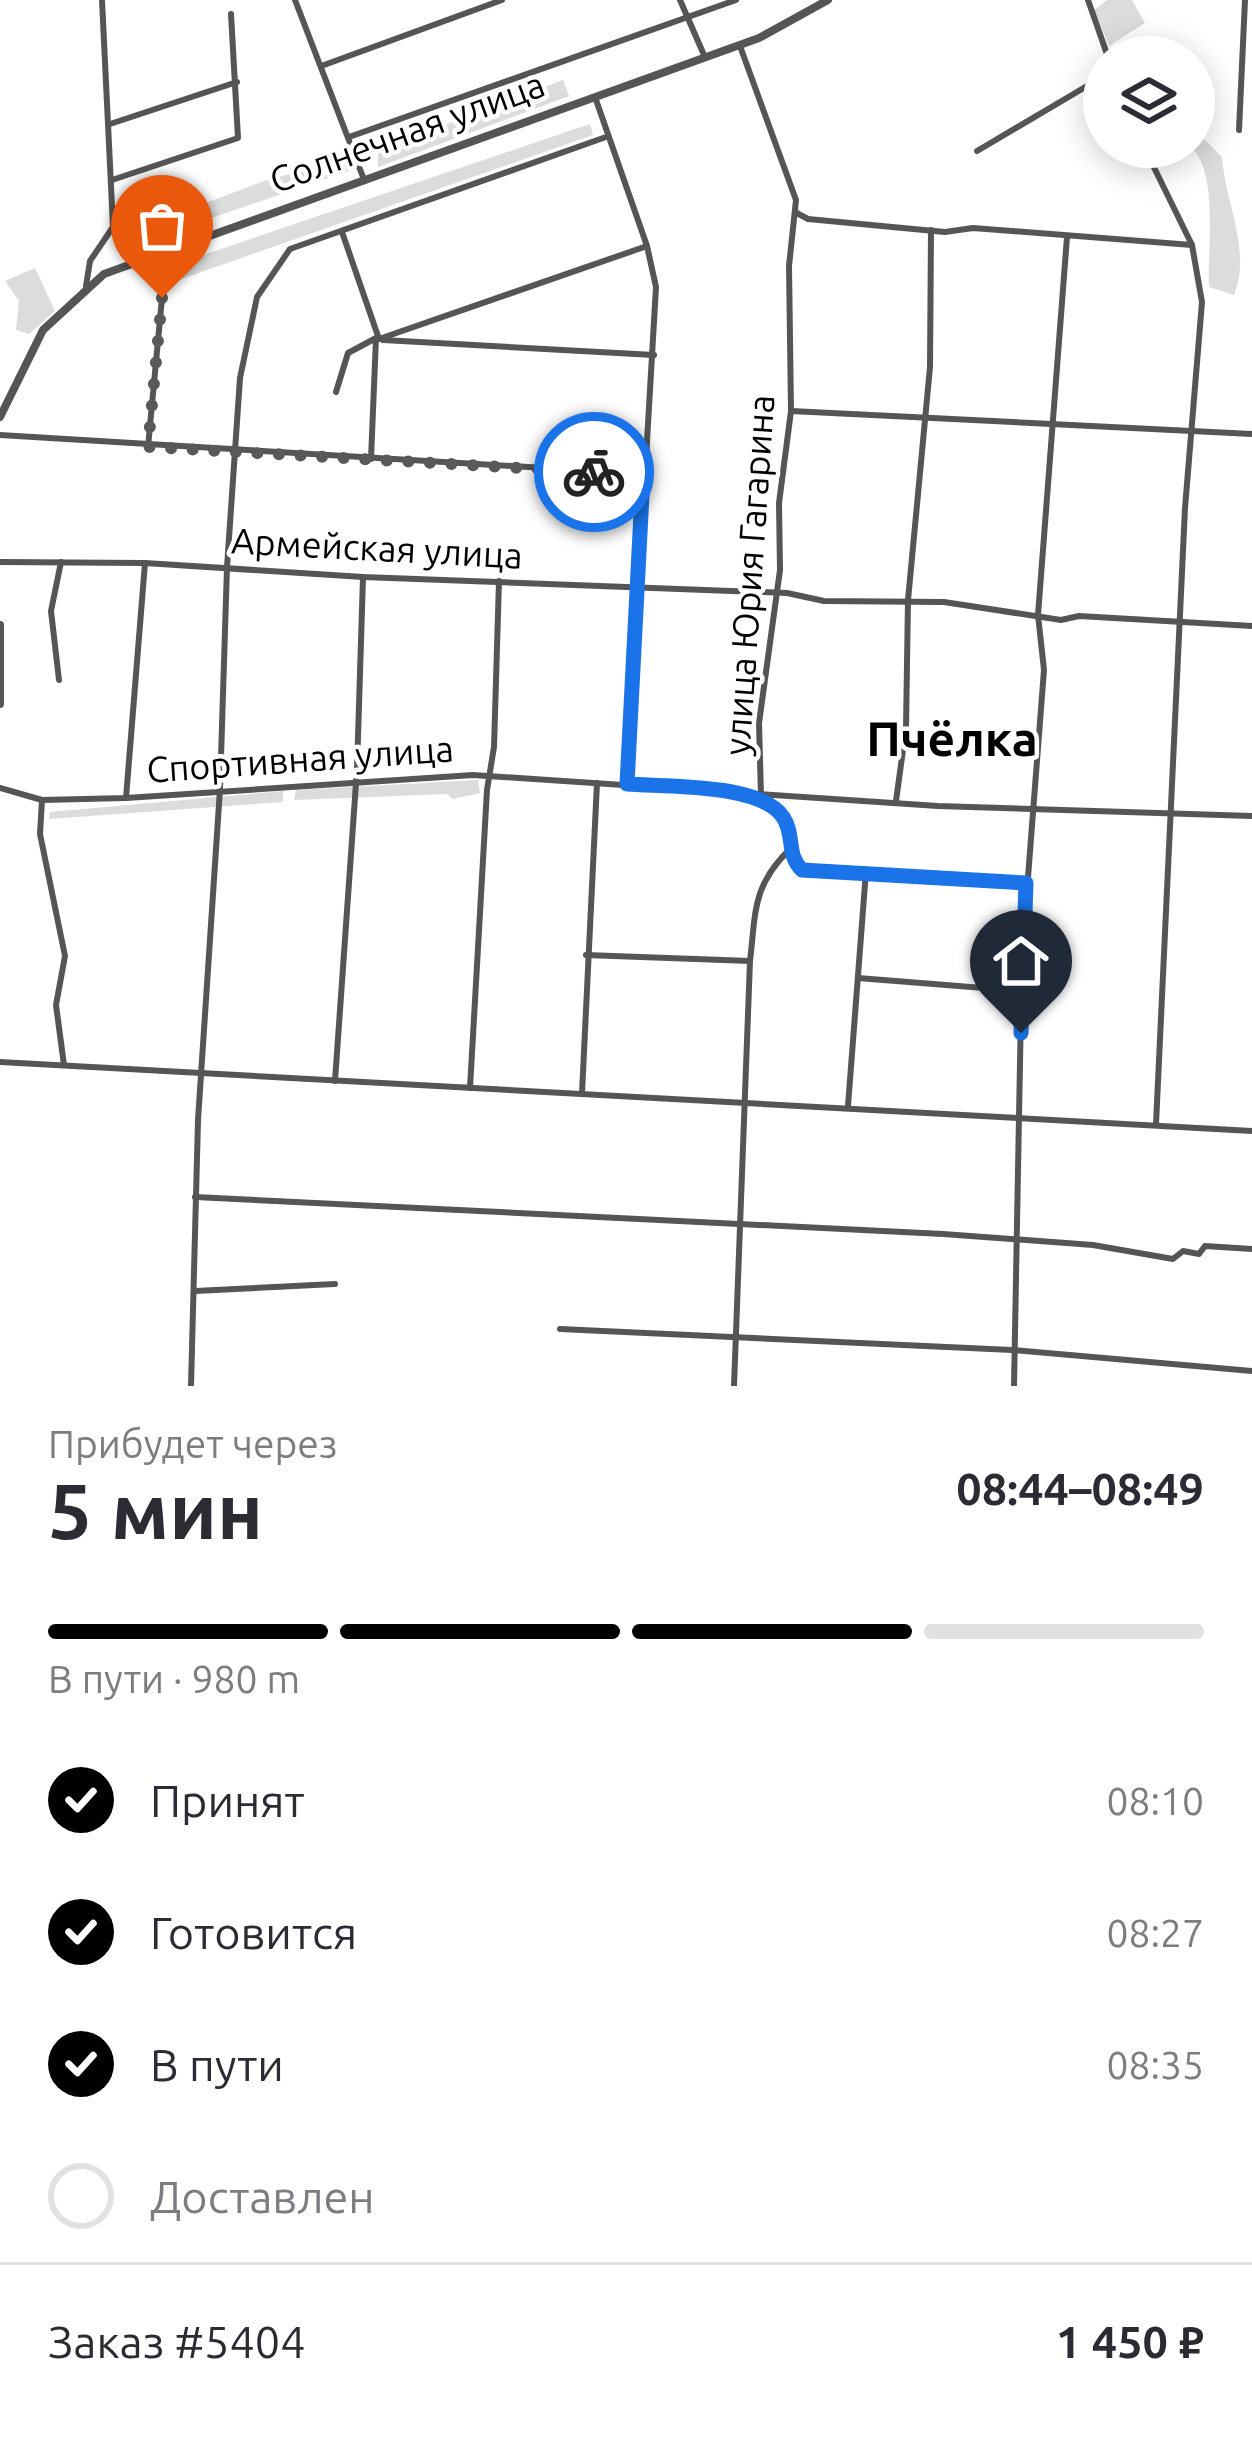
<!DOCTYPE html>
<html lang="ru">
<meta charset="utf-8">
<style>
:root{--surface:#fff;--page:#f7f7f7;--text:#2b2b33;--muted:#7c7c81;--line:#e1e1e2;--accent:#000}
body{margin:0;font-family:Ubuntu,sans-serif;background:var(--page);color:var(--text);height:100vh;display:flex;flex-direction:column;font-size:45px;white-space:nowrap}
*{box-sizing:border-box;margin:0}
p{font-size:39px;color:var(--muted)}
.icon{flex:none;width:66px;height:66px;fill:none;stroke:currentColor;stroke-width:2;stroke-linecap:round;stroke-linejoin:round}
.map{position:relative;height:1386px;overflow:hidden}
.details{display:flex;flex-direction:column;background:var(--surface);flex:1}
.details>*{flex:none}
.tools{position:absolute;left:1083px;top:36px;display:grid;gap:24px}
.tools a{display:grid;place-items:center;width:132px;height:132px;border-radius:50%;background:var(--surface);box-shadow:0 6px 30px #0003;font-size:60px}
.pin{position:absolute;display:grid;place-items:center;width:102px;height:102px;color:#fff;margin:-123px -51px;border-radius:50% 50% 50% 0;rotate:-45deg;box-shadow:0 0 12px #0007}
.pin .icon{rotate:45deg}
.courier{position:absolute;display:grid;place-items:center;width:120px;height:120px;margin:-60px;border:9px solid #1a73e8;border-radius:50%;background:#fff;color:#222;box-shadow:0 3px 15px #0007}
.summary em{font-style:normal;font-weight:700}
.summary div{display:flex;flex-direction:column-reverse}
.summary{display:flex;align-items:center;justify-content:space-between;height:204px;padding:0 48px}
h1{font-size:78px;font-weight:700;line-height:90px}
.bar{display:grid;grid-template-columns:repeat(4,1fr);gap:18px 12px;align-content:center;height:144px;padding:0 48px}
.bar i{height:15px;border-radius:9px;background:var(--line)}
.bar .active{background:var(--accent)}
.bar p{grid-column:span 4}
.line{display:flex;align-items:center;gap:30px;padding:0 48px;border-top:3px solid var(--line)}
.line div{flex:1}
ol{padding:0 48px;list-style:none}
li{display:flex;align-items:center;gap:36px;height:132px}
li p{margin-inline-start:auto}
li .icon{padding:12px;border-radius:50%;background:var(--accent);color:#fff;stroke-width:4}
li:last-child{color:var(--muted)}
li i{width:66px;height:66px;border:6px solid var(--line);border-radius:50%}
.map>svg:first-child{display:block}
.green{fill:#dcdcdc}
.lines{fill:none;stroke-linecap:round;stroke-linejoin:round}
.minor{stroke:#555;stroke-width:6}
.tertiary{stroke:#555;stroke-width:8}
.done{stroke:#595959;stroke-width:12;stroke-dasharray:0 21.6}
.route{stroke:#1a73e8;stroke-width:15}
.labels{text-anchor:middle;stroke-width:9;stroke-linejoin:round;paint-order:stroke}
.street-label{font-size:36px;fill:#000;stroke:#fff}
.district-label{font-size:48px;font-weight:bold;fill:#000;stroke:#fff}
</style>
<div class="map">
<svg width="1252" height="1386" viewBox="0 0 1252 1386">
<rect width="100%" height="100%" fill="#fff"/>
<!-- green -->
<g class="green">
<path d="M1107,0h25l13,23 -36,23 -15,-36z"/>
<path d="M563,80l6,16 -191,71v-17z"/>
<path d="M590,124l3,11 -426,149 1,-17z"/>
<path d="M1194,129l28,28c3,46 30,93 12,138l-25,-8c-2,-41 10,-113 -18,-140z"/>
<path d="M357,155l1,13 -235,80 -7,-11 148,-56z"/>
<path d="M35,268l20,43 -26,23 -13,-4 3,-29 -14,-20z"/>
<path d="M478,780l2,13 -27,6 -6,-5 -153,6 2,-10z"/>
<path d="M283,791v11l-234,17 1,-7z"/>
</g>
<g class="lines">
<!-- minor -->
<g class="minor">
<path d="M295,0l68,177"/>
<path d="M680,0l24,55"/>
<path d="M1088,0l20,57"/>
<path d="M324,65l178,-65"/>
<path d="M595,97l52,149 9,41 -29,497"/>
<path d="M110,124l127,-42"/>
<path d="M1239,130l6,-130"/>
<path d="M349,137l387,-137"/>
<path d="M1144,147l48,98 10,57 -17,206 -29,616"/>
<path d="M977,151l127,-75"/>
<path d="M112,180l126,-42 -7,-124"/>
<path d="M795,212l13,7 137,13 28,-4 219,17"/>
<path d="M342,232l37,107 268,-93"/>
<path d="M86,286l4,-25 23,-34 -11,-227"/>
<path d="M383,340l271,15"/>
<path d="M336,392l12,-39 28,-15 -5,121"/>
<path d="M791,411l461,23"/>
<path d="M0,435l643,39"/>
<path d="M148,447l14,-149 -3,-21"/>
<path d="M0,562l145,1 218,14 424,16 37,8 120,1 117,18 18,-4 173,10"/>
<path d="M59,680l-8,-69 10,-49"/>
<path d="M0,788l42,12 84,-2 347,-23 465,31 314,10"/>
<path d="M126,798l19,-235"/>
<path d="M42,800l-2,34 25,122 -9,49 8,60"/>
<path d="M896,801l10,-73 2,-128 22,-233 1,-137"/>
<path d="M790,849l12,21 224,13"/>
<path d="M586,955l164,6"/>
<path d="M858,978l163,13"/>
<path d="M0,1062l1252,69"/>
<path d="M335,1081l22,-312 6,-192"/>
<path d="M470,1088l17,-298 7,-43 5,-166"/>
<path d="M582,1093l15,-310"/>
<path d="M848,1106l18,-235"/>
<path d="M195,1197l748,37 150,11 80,14 10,-8 16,3 6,-8 47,3"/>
<path d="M195,1291l140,-7"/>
<path d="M560,1329l452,21 240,21"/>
<path d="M191,1386l7,-266 22,-331 7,-222 13,-189 17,-81 33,-48 316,-112"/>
<path d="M734,1386l16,-425c6,-50 2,-75 40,-112l-5,-30 -24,-23 -2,-73 21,-153 -1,-67 12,-92 -2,-145 7,-66 -56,-154"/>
<path d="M1014,1386l8,-431 22,-285 -6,-55 29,-378"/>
</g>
<!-- tertiary -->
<g class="tertiary">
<path d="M0,417l43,-87 61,-56 655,-236 69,-38"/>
<path d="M0,625v79"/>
</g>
</g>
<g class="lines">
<!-- done -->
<path class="done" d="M162,298l-14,149 446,25"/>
<!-- route -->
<path class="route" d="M594,472l49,3 -16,309c40,3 133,-1 156,33 12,18 3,38 19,53l224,13 -5,150"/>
</g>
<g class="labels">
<!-- street labels -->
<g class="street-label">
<text transform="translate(407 132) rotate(-20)" y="13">Солнечная улица</text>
<text transform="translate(377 548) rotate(3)" y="13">Армейская улица</text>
<text transform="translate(749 575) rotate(-86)" y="13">улица Юрия Гагарина</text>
<text transform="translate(300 759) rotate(-4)" y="13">Спортивная улица</text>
</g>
<!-- district labels -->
<g class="district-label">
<text x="952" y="756">Пчёлка</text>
</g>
</g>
</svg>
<div class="tools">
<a><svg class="icon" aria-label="layers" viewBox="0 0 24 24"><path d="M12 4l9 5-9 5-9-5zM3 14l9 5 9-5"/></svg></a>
</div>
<div class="pin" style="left:162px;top:298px;background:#ea580c"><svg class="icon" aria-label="bag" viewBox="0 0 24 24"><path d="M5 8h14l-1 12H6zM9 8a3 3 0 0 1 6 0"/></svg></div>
<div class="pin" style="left:1021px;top:1033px;background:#1f2937"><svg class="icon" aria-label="home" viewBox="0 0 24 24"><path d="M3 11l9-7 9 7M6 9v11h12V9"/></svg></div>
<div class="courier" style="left:594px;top:472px"><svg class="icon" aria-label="bike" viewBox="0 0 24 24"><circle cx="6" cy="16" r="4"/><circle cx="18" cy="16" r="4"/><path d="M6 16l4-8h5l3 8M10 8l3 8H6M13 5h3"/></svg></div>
</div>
<section class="details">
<div class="summary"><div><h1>5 мин</h1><p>Прибудет через</p></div><em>08:44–08:49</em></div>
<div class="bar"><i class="active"></i><i class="active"></i><i class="active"></i><i></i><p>В пути · 980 m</p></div>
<ol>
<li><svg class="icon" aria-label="check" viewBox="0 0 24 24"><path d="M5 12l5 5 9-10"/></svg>Принят<p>08:10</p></li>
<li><svg class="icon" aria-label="check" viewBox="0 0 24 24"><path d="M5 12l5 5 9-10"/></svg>Готовится<p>08:27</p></li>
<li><svg class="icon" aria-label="check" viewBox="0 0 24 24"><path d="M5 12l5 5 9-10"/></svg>В пути<p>08:35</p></li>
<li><i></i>Доставлен</li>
</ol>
<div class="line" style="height:156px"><div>Заказ #5404</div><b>1 450 ₽</b></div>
</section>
